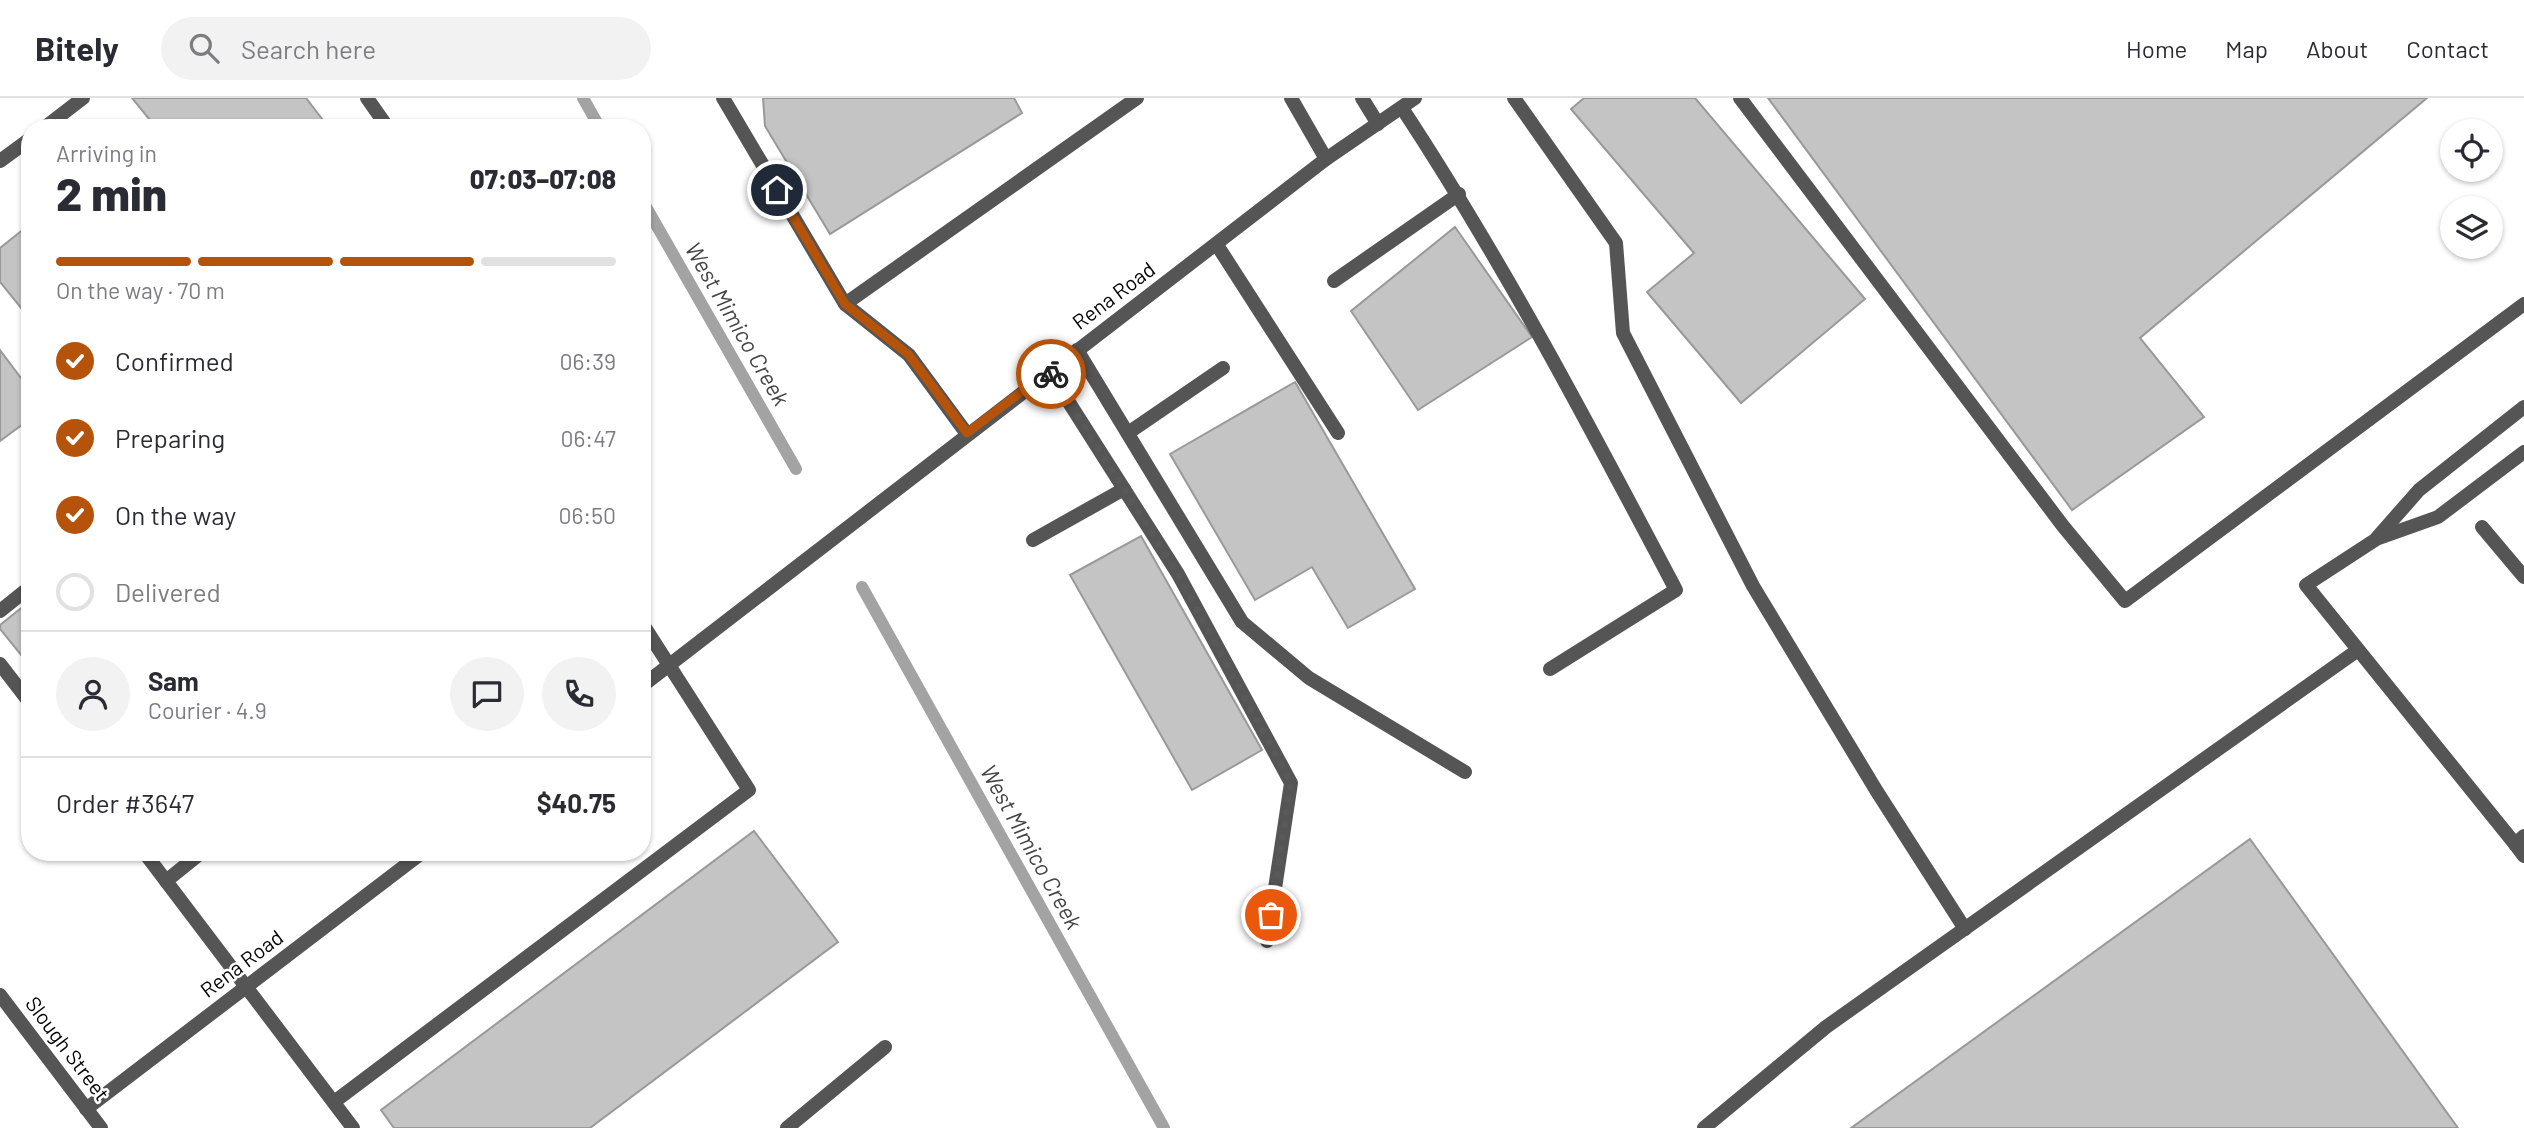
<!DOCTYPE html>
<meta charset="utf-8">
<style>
:root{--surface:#fff;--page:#f2f2f3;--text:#2b2b33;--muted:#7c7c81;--line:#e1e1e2;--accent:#b45309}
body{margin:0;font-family:Barlow,sans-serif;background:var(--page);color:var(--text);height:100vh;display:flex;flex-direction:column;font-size:26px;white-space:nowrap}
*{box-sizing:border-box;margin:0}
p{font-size:23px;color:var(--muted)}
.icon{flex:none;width:38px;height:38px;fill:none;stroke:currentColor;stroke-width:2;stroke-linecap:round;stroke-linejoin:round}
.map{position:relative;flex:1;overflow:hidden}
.side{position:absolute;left:21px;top:21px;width:630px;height:742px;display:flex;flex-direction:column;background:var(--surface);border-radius:28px;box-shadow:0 2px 5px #0004}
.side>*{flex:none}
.buttons{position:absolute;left:2440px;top:21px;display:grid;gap:14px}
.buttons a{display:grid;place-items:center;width:63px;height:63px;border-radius:50%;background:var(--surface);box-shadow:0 2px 5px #0004;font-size:35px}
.pin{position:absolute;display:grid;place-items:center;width:60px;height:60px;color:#fff;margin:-30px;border:4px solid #fff;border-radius:50%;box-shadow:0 2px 7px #0007}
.courier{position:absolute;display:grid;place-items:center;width:70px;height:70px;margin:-35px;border:5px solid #b45309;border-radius:50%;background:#fff;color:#222;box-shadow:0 2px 9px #0007}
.headline em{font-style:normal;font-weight:800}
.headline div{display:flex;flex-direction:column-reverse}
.headline{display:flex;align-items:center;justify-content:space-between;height:119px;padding:0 35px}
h1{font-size:46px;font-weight:800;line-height:52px}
.bar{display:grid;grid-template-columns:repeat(4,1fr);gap:10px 7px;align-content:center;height:84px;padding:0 35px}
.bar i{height:9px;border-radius:5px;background:var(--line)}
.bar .active{background:var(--accent)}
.bar p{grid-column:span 4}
.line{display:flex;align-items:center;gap:18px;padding:0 35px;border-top:2px solid var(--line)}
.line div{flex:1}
.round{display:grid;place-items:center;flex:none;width:74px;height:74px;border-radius:37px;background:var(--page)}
ol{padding:0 35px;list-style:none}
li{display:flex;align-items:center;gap:21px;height:77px}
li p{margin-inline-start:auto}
li .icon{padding:7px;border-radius:50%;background:var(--accent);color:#fff;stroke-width:4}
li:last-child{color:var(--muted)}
li i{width:38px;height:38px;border:4px solid var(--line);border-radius:50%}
header{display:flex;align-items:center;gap:42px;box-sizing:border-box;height:98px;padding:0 35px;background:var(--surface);border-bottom:2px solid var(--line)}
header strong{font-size:33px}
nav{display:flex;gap:38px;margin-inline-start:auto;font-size:24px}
.search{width:490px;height:63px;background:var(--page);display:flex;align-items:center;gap:18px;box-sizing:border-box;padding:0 24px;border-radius:38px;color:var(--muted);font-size:26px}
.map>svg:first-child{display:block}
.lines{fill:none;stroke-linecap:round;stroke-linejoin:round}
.stream{stroke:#a3a3a3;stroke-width:12}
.building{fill:#c4c4c4;stroke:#999;stroke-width:2}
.lane{stroke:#555;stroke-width:14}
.street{stroke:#555;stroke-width:14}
.done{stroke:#595959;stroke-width:7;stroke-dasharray:0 12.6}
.route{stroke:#b45309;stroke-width:9}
.labels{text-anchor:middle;stroke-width:5;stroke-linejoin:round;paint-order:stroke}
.street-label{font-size:21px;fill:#000;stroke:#fff}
.water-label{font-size:23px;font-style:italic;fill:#444;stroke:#fff}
</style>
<header>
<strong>Bitely</strong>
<div class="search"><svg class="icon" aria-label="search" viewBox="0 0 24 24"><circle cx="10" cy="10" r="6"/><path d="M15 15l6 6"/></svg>Search here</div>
<nav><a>Home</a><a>Map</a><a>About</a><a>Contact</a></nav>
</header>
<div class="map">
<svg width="2524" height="1030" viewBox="0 0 2524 1030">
<rect width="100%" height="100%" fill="#fff"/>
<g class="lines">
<!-- stream -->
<g class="stream">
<path d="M583,0l17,30"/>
<path d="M642,102l154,269"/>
<path d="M862,489l302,541"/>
</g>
</g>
<!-- building -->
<g class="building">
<path d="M132,0h174l23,30h-178l3,-3z"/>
<path d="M763,0h251l8,15 -192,121 -65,-108z"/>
<path d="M1584,0h111l170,201 -124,104 -94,-111 47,-39 -123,-144z"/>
<path d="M1768,0h659l-287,240 64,79 -132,93z"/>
<path d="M30,126v95l-30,-37v-34z"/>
<path d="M1455,129l77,110 -114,73 -67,-99z"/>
<path d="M0,252l30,40v29l-30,22z"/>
<path d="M1295,284l120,207 -67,39 -36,-61 -57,33 -85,-146z"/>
<path d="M1141,438l121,214 -70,40 -122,-215z"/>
<path d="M30,503v65l-30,-37v-4z"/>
<path d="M754,733l84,111 -248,186h-196l-13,-18z"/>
<path d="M2250,741l208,289h-607z"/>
</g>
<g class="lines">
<!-- lane -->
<g class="lane">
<path d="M367,0l21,30"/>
<path d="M723,0l122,206 292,-206"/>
<path d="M1291,0l35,61"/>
<path d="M1362,0l16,26"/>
<path d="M1514,0l102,145 7,90 130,253 123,204 89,139"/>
<path d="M1740,0l323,428 62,75 399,-297"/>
<path d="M1402,10c102,155 188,319 274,482l-126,79"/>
<path d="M44,30l39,-30"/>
<path d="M0,63l30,-22"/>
<path d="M1217,147l121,188"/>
<path d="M1334,183l125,-87"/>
<path d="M845,206l64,51 58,79"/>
<path d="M1077,252l165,272 67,56 156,94"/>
<path d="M1049,273l129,203 113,209 -24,158"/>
<path d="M2524,309l-105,83 -44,50 -69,45 209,259 9,-8"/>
<path d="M1128,335l95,-65"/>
<path d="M2482,429l42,50"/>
<path d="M2379,440l59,-21 86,-65"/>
<path d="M1033,442l91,-51"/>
<path d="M0,513l30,-24"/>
<path d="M0,566l30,39"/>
<path d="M2515,746l9,12"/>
<path d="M144,754l209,276"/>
<path d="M166,783l36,-29"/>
<path d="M334,1004l415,-312 -107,-167"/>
<path d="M787,1030l98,-81"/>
<path d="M1704,1030l122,-101 532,-377"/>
</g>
<!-- street -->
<g class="street">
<path d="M642,588l684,-527 89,-61"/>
<path d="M0,897l101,133"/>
<path d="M86,1011l337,-257"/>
</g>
</g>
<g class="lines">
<!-- done -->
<path class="done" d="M1051,276l127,200 113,209 -20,132"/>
<!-- route -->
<path class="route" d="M777,92l68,114 64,51 58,78 82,-62 2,3"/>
</g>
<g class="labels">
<!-- street labels -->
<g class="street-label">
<text transform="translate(1114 198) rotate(-37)" y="7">Rena Road</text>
<text transform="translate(242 866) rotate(-37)" y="7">Rena Road</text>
<text transform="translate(67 951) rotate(53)" y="7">Slough Street</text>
</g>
<!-- water labels -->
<g class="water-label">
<text transform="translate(737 226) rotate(60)" y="8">West Mimico Creek</text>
<text transform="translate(1031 749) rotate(61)" y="8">West Mimico Creek</text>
</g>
</g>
</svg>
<div class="buttons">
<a><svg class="icon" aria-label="locate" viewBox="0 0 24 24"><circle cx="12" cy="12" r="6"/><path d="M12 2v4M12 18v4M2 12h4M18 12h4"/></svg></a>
<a><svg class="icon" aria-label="layers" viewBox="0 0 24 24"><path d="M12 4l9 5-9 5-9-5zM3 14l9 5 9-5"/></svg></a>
</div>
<div class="pin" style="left:1271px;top:817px;background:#ea580c"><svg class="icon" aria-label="bag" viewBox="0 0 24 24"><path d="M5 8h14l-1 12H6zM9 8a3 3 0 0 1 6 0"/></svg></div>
<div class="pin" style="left:777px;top:92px;background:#1f2937"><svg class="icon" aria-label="home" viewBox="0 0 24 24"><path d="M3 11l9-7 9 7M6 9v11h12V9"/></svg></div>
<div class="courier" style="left:1051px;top:276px"><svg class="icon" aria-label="bike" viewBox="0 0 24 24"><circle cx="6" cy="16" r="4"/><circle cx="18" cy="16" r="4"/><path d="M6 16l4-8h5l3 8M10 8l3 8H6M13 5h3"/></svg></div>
<section class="side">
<div class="headline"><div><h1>2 min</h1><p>Arriving in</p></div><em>07:03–07:08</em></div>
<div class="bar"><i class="active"></i><i class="active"></i><i class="active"></i><i></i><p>On the way · 70 m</p></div>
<ol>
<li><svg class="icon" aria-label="check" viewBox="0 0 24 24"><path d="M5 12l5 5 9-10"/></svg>Confirmed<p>06:39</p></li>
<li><svg class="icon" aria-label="check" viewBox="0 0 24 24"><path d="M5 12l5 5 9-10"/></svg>Preparing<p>06:47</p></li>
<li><svg class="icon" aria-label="check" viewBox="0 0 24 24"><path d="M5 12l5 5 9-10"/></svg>On the way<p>06:50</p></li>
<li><i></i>Delivered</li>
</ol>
<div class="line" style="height:126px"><a class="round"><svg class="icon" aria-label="person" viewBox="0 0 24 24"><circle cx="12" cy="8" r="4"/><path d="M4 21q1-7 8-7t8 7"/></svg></a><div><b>Sam</b><p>Courier · 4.9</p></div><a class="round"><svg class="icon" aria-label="chat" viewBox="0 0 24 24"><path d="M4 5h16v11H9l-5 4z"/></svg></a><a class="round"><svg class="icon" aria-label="phone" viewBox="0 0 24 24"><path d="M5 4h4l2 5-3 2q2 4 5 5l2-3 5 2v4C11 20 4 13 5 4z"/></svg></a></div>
<div class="line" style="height:91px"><div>Order #3647</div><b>$40.75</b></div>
</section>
</div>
